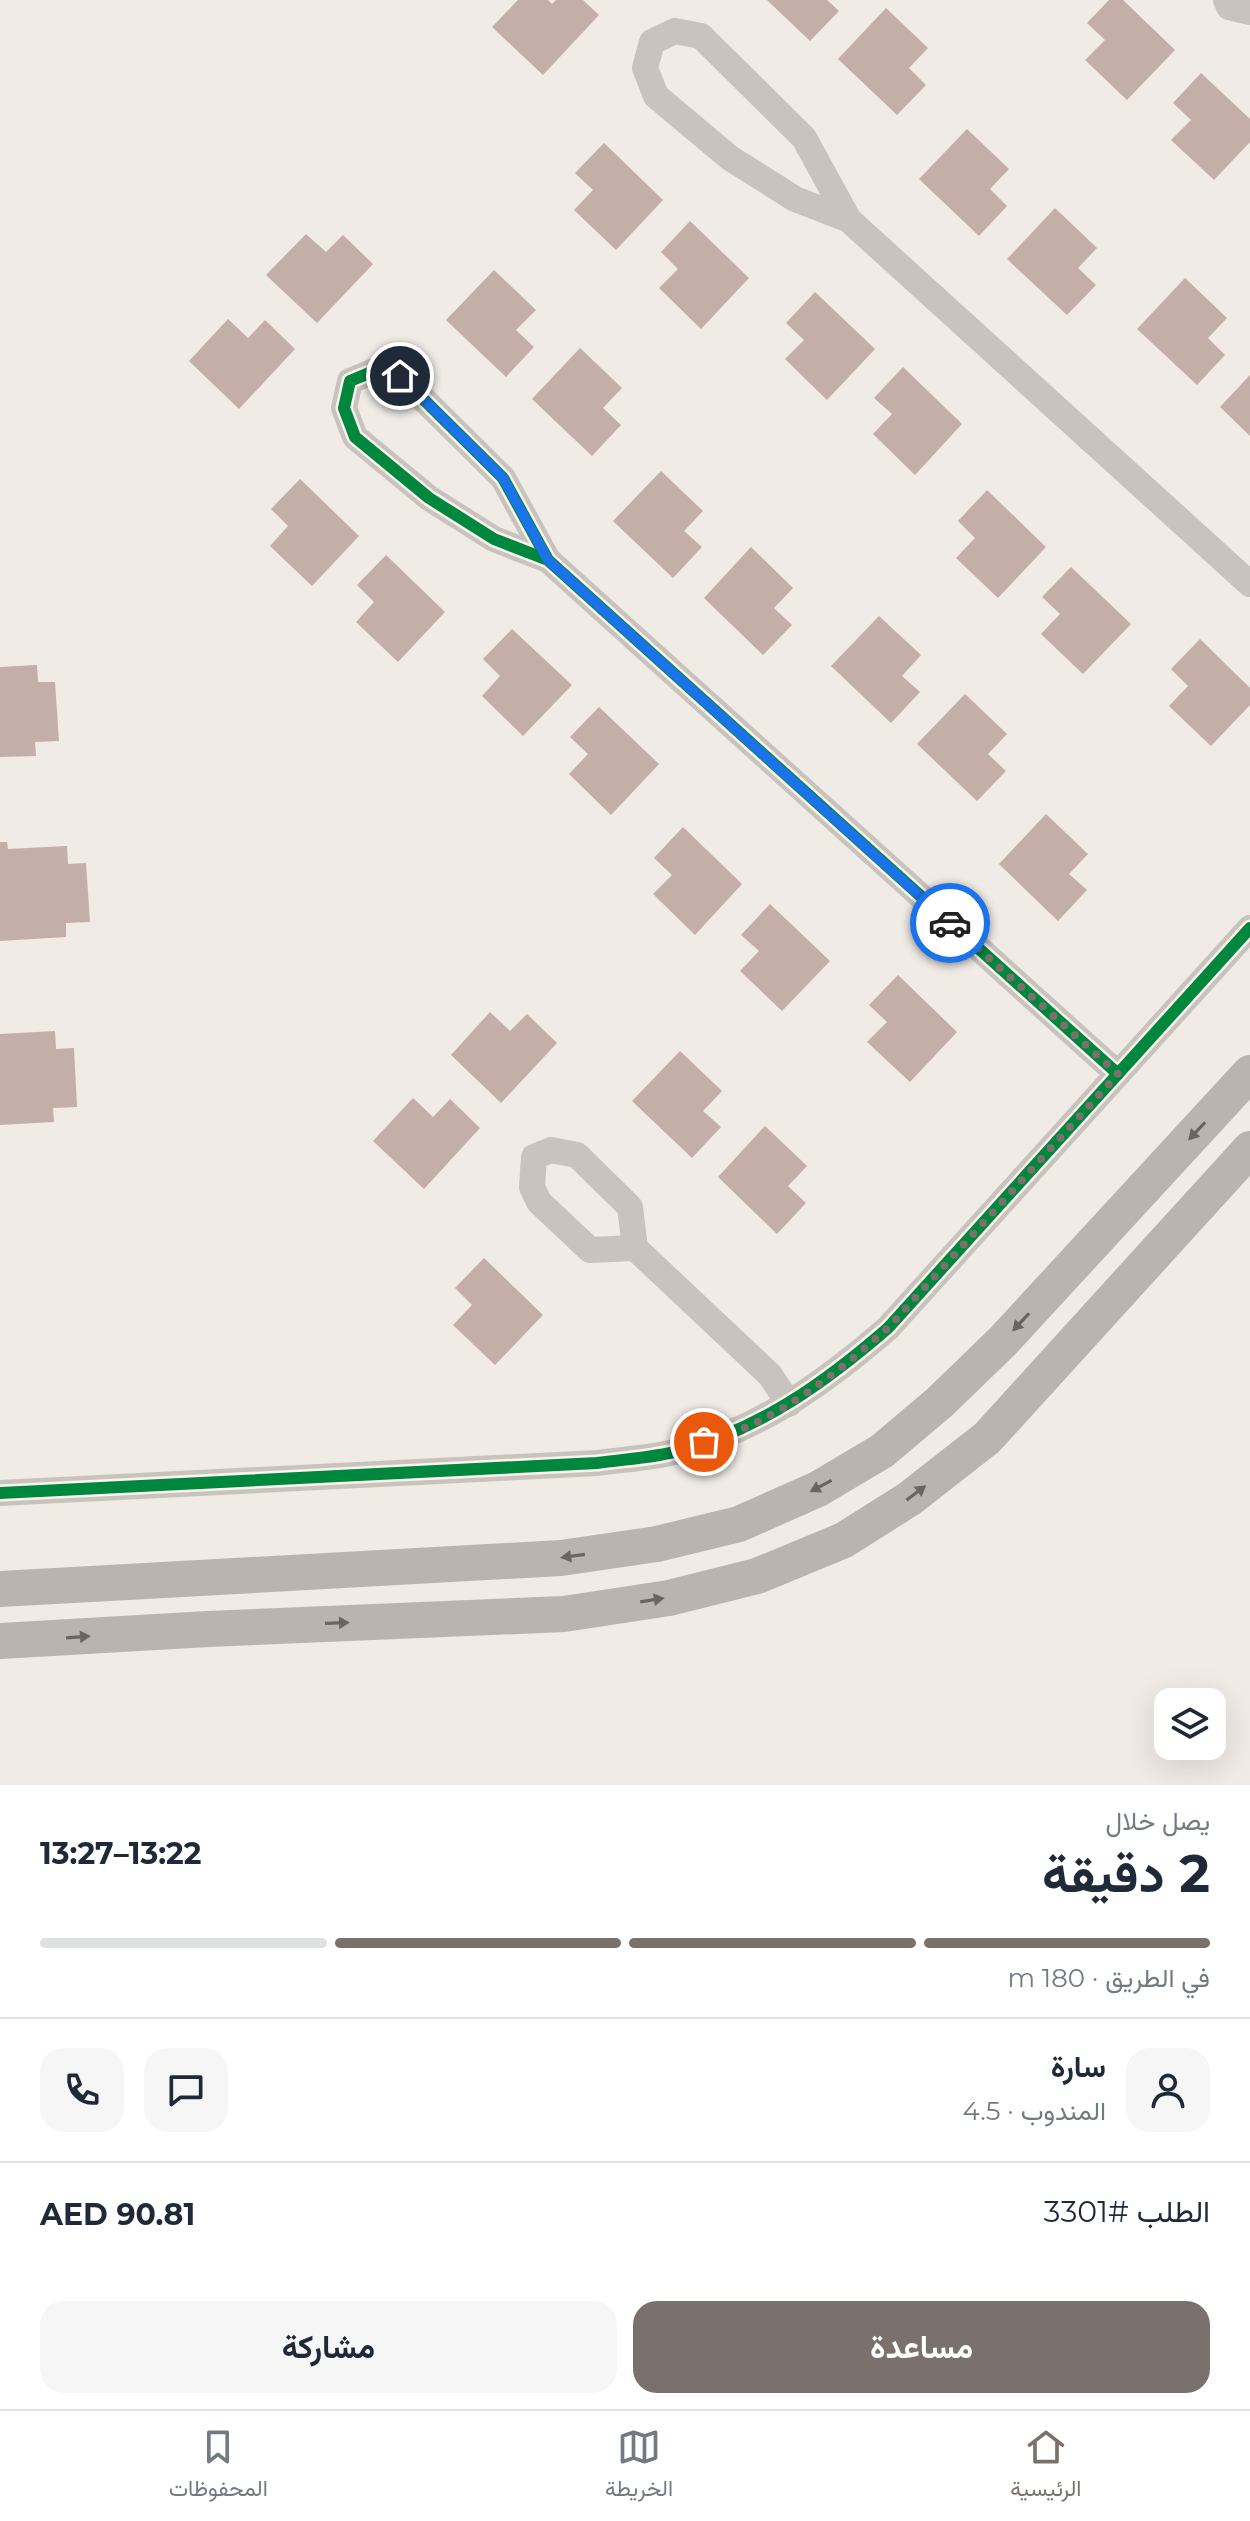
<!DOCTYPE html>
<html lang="ar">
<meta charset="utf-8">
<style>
:root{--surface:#fff;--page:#f6f6f7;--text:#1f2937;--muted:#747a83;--line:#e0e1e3;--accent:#7a716c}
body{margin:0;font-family:Montserrat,Vazirmatn,sans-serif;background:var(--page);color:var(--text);direction:rtl;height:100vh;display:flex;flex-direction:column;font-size:30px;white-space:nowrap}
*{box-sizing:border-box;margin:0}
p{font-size:26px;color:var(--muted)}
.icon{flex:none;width:44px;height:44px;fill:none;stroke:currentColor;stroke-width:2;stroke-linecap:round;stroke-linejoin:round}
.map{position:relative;height:1785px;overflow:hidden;direction:ltr}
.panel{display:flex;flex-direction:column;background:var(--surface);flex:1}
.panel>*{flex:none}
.buttons{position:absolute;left:1154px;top:1688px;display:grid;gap:16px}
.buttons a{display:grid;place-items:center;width:72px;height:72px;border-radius:16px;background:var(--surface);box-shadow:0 8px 32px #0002;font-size:40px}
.pin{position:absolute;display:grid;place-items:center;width:68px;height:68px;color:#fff;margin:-34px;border:4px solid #fff;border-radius:50%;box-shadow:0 2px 8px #0007}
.courier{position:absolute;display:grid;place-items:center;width:80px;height:80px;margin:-40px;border:6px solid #1a73e8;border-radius:50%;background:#fff;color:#222;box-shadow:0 2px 10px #0007}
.head em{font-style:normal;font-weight:700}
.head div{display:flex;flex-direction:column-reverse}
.head{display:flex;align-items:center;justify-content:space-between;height:136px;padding:0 40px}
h1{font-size:52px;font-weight:700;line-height:60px}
.bar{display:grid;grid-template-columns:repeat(4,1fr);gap:12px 8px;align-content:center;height:96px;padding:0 40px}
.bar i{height:10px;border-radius:6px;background:var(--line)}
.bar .on{background:var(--accent)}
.bar p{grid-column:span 4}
.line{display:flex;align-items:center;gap:20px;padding:0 40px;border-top:2px solid var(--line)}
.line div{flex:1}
.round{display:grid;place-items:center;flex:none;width:84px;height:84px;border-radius:24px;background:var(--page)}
.cta{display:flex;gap:16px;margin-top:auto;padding:16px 40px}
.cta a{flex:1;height:92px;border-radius:24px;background:var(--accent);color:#fff;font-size:32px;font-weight:700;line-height:92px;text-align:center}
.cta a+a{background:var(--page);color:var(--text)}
.menu{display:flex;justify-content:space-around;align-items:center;height:112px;border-top:2px solid var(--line);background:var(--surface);font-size:22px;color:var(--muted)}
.menu a{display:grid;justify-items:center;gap:4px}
.menu .on{color:var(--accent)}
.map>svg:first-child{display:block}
.building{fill:#c3afa7}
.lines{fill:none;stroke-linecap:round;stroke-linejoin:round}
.minor{stroke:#c9c3be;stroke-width:26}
.secondary{stroke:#bab3ae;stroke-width:36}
.cycleway-casing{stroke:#fbf5ee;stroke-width:17}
.cycleway{stroke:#00873e;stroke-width:12}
.oneway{fill:#6e645f}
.done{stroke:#7a716c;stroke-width:8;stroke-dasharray:0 14.4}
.route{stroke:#1a73e8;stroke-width:10}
</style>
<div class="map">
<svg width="1250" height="1785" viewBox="0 0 1250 1785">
<rect width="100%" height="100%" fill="#f0ebe5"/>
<!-- building -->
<g class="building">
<path d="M518,0h30l4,4 4,-4h27l16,15 -56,60 -51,-48z"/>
<path d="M767,0h60l12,11 -29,30z"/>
<path d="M1109,0h14l52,50 -48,50 -42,-40 20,-20 -18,-17z"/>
<path d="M886,8l42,40 -19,20 17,17 -29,30 -59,-56z"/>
<path d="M1201,73l49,46v23l-36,38 -43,-40 20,-20 -18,-17z"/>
<path d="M967,129l42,40 -19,20 17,17 -28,30 -60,-57z"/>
<path d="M604,143l59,57 -47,50 -42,-40 19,-20 -18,-17z"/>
<path d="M1055,208l42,40 -19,20 18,17 -29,30 -60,-56z"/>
<path d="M690,221l59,57 -48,51 -42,-41 19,-19 -17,-17z"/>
<path d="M306,234l20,18 17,-17 30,29 -56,59 -51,-48z"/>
<path d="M494,270l42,40 -20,20 18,17 -28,30 -60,-57z"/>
<path d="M1185,278l42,40 -19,20 17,17 -28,30 -60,-56z"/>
<path d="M815,292l60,57 -48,51 -42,-41 19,-19 -18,-17z"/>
<path d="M228,319l20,19 17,-18 30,29 -56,60 -50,-48z"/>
<path d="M580,348l42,40 -19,20 18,17 -29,31 -60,-57z"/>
<path d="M903,367l59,57 -47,51 -42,-41 19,-20 -18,-16z"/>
<path d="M1250,375v61l-30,-29z"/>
<path d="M661,471l42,40 -19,20 18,16 -29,31 -60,-57z"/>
<path d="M300,479l59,57 -47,50 -42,-40 18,-20 -17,-17z"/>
<path d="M987,490l59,57 -48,51 -42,-40 19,-20 -17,-17z"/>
<path d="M751,547l42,41 -19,20 18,17 -29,30 -59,-57z"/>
<path d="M386,555l59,57 -47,50 -42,-40 18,-20 -17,-17z"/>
<path d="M1071,567l60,57 -48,50 -42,-40 19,-20 -18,-17z"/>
<path d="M879,616l42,39 -19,21 18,16 -29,31 -60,-57z"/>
<path d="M512,629l60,56 -49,51 -41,-40 18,-20 -17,-17z"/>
<path d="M1200,639l50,49v17l-39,41 -42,-40 19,-20 -17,-17z"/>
<path d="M37,665l1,17h17l4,59 -24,1 1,14 -36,1v-90z"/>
<path d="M965,694l42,40 -19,20 18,17 -29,30 -60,-57z"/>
<path d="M599,707l60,57 -48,51 -42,-41 19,-20 -18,-17z"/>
<path d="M1046,814l42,40 -19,20 18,16 -29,31 -59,-57z"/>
<path d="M683,827l59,57 -47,51 -42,-41 19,-19 -18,-17z"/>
<path d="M0,842h7l1,7 59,-3 1,18 18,-1 4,59 -24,1v14l-66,4z"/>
<path d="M770,904l60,57 -48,50 -42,-40 19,-20 -18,-16z"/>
<path d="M898,975l59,57 -47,50 -43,-40 20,-20 -18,-17z"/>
<path d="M490,1012l20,19 17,-17 30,29 -56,60 -50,-48z"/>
<path d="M55,1031l1,18 18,-1 3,59 -24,1 1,14 -54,3v-91z"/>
<path d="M680,1051l42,40 -19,20 18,16 -29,31 -60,-57z"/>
<path d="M413,1098l20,19 17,-18 30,29 -56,61 -51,-48z"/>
<path d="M765,1126l42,40 -19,20 18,17 -29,31 -59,-57z"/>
<path d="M484,1258l59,57 -48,50 -42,-40 19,-20 -17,-17z"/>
</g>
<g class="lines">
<!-- minor -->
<g class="minor">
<path d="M1226,0l3,7 21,5"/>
<path d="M849,220l-54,-21 -65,-41 -74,-62 -11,-28 7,-26 23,-11 26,5 103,102 45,82 401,364"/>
<path d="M548,560l-54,-21 -65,-41 -74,-61 -11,-29 6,-27 24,-10 26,5 103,102 45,82 570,514"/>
<path d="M635,1248l-45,2 -51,-48 -7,-15 2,-30 17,-7 26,5 53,52 5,41 135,127 19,29"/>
<path d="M0,1493l597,-30c28,-4 58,-5 85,-13 80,-22 145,-69 206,-122l362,-400"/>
</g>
<!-- secondary -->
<g class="secondary">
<path d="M0,1589l561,-31 96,-14 82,-20 79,-35 64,-38 58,-49 63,-61 247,-268"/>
<path d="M0,1641l208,-12 356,-15 105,-16 88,-22 87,-36 65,-41 78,-61 263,-289"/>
</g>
<defs>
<g id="cycleway">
<path d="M548,560l-54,-21 -65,-41 -74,-61 -11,-29 6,-27 24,-10 26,5 103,102 45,82 570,514"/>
<path d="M0,1493l597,-30c28,-4 58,-5 85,-13 80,-22 145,-69 206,-122l362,-400"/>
</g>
</defs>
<!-- cycleway casing -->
<use href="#cycleway" class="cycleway-casing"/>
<!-- cycleway -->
<use href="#cycleway" class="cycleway"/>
</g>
<!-- one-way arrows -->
<defs><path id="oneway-solid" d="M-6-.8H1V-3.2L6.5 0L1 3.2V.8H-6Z" transform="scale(2)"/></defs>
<g class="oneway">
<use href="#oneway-solid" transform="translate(1197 1131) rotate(133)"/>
<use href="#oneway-solid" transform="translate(1021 1322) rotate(133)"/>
<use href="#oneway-solid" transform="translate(821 1486) rotate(152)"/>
<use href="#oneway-solid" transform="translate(916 1493) rotate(-37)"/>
<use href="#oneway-solid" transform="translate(573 1556) rotate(172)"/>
<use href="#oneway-solid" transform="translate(652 1600) rotate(-9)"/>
<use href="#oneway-solid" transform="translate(337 1623) rotate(-2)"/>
<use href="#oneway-solid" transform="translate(78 1637) rotate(-4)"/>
</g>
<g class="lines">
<!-- done -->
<path class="done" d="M704,1442c16,-5 32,-10 47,-17 51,-24 95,-60 137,-97l230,-254 -168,-151"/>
<!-- route -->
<path class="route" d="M400,376l103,102 45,82 402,363"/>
</g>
</svg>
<div class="buttons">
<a><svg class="icon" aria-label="layers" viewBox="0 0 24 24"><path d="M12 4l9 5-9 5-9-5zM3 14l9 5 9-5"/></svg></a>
</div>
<div class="pin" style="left:704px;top:1442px;background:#ea580c"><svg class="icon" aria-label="bag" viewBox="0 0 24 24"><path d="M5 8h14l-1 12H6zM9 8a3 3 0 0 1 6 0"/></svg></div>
<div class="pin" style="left:400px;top:376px;background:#1f2937"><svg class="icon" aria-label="home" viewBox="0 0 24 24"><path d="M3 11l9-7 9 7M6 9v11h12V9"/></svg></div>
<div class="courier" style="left:950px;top:923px"><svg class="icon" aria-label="car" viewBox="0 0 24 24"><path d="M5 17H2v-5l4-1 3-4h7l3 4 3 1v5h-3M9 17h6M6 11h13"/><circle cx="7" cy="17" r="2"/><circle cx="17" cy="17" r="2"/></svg></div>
</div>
<section class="panel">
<div class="head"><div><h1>2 دقيقة</h1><p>يصل خلال</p></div><em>13:22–13:27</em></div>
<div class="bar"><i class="on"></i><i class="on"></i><i class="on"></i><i></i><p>في الطريق · 180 m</p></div>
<div class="line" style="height:144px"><a class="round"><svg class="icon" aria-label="person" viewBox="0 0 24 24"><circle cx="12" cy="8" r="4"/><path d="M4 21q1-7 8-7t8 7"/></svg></a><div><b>سارة</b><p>المندوب · 4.5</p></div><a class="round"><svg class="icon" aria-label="chat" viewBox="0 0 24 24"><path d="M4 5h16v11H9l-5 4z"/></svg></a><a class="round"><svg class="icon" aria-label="phone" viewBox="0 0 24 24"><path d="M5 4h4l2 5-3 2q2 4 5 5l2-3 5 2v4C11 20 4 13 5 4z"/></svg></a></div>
<div class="line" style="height:104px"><div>الطلب #3301</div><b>AED 90.81</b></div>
<div class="cta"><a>مساعدة</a><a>مشاركة</a></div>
</section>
<nav class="menu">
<a class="on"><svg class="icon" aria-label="home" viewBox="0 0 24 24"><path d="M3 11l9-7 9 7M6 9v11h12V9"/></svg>الرئيسية</a>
<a><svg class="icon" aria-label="map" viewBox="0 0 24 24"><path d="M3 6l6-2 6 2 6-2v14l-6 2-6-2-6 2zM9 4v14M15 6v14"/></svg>الخريطة</a>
<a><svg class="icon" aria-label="saved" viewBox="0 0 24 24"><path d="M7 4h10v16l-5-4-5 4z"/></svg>المحفوظات</a>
</nav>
